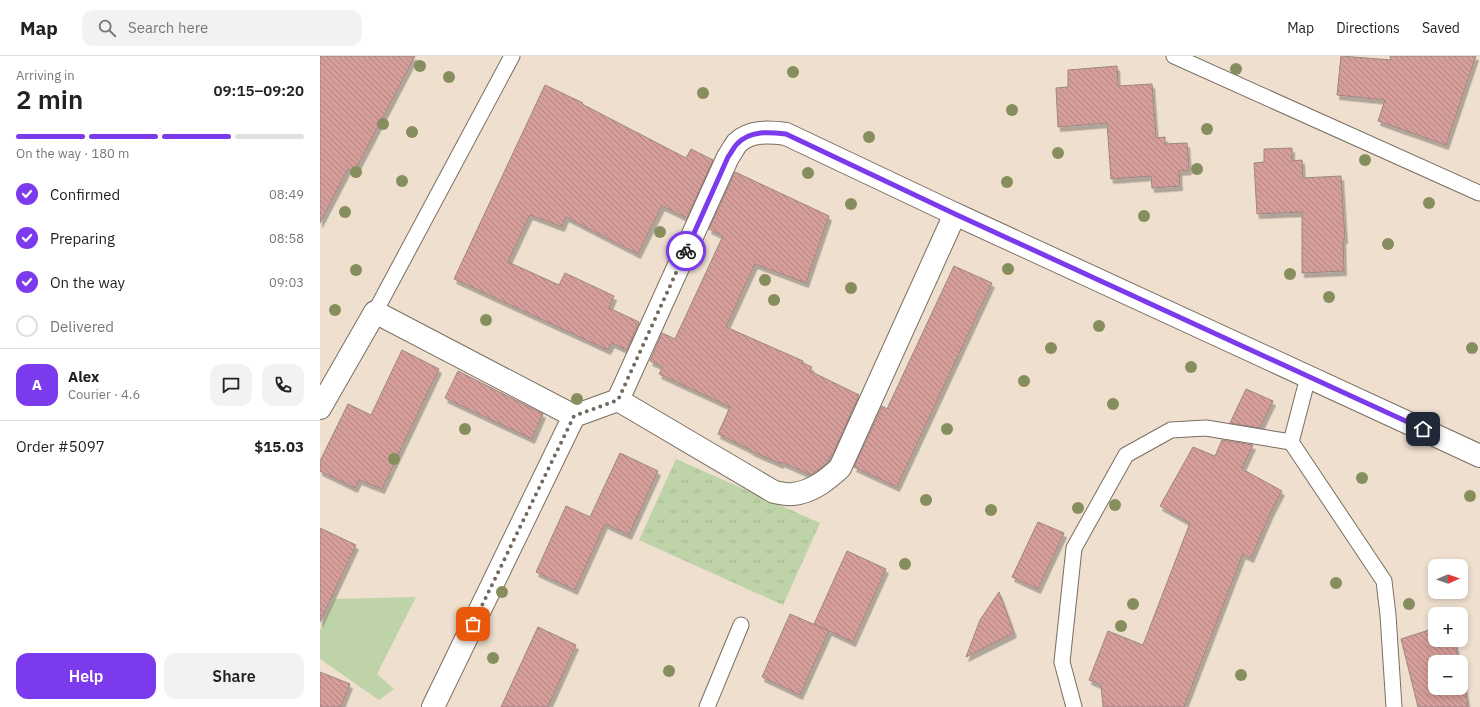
<!DOCTYPE html>
<meta charset="utf-8">
<style>
:root{--surface:#fff;--page:#f2f2f2;--text:#222;--muted:#767676;--line:#e0e0e0;--accent:#7c3aed}
body{margin:0;font-family:"IBM Plex Sans",sans-serif;background:var(--page);color:var(--text);height:100vh;display:flex;flex-direction:column;font-size:15px;white-space:nowrap}
*{box-sizing:border-box;margin:0}
p{font-size:13px;color:var(--muted)}
.icon{flex:none;width:22px;height:22px;fill:none;stroke:currentColor;stroke-width:2;stroke-linecap:round;stroke-linejoin:round}
.map{position:relative;flex:1;overflow:hidden}
.sheet{display:flex;flex-direction:column;background:var(--surface);width:320px}
.sheet>*{flex:none}
.needle{width:26px;rotate:88deg}
.buttons{position:absolute;left:1108px;top:503px;display:grid;gap:8px}
.buttons a{display:grid;place-items:center;width:40px;height:40px;border-radius:8px;background:var(--surface);box-shadow:0 2px 6px #0003;font-size:20px}
.pin{position:absolute;display:grid;place-items:center;width:34px;height:34px;color:#fff;margin:-17px;border-radius:8px;box-shadow:0 2px 6px #0006}
.courier{position:absolute;display:grid;place-items:center;width:40px;height:40px;margin:-20px;border:3px solid #7c3aed;border-radius:50%;background:#fff;color:#222;box-shadow:0 1px 5px #0007}
.headline em{font-style:normal;font-weight:600}
.headline div{display:flex;flex-direction:column-reverse}
.headline{display:flex;align-items:center;justify-content:space-between;height:68px;padding:0 16px}
h1{font-size:26px;font-weight:600;line-height:30px}
.bar{display:grid;grid-template-columns:repeat(4,1fr);gap:6px 4px;align-content:center;height:48px;padding:0 16px}
.bar i{height:5px;border-radius:3px;background:var(--line)}
.bar .on{background:var(--accent)}
.bar p{grid-column:span 4}
.line{display:flex;align-items:center;gap:10px;padding:0 16px;border-top:1px solid var(--line)}
.line div{flex:1}
.round{display:grid;place-items:center;flex:none;width:42px;height:42px;border-radius:12px;background:var(--page)}
ol{padding:0 16px;list-style:none}
li{display:flex;align-items:center;gap:12px;height:44px}
li p{margin-inline-start:auto}
li .icon{padding:4px;border-radius:50%;background:var(--accent);color:#fff;stroke-width:4}
li:last-child{color:var(--muted)}
li i{width:22px;height:22px;border:2px solid var(--line);border-radius:50%}
.button{display:flex;gap:8px;margin-top:auto;padding:8px 16px}
.button a{flex:1;height:46px;border-radius:12px;background:var(--accent);color:#fff;font-size:16px;font-weight:600;line-height:46px;text-align:center}
.button a+a{background:var(--page);color:var(--text)}
header{display:flex;align-items:center;gap:24px;box-sizing:border-box;height:56px;padding:0 20px;background:var(--surface);border-bottom:1px solid var(--line)}
header strong{font-size:19px}
nav{display:flex;gap:22px;margin-inline-start:auto;font-size:14px}
.search{width:280px;height:36px;background:var(--page);display:flex;align-items:center;gap:10px;box-sizing:border-box;padding:0 14px;border-radius:12px;color:var(--muted);font-size:15px}
main{display:flex;flex:1;min-height:0}
.map>svg:first-child{display:block}
.grass{fill:#bed3a8}
.park{fill:url(#park-tufts)}
.building{fill:url(#building-back-hatch);stroke:#9c8684;filter:url(#shadow)}
.lines{fill:none;stroke-linecap:round;stroke-linejoin:round}
.lane-casing{stroke:#7b6e60;stroke-width:17}
.street-casing{stroke:#7b6e60;stroke-width:24}
.lane{stroke:#fff;stroke-width:15}
.street{stroke:#fff;stroke-width:22}
.tree{fill:#878e5e}
.done{stroke:#71695f;stroke-width:4;stroke-dasharray:0 7.2}
.route{stroke:#7c3aed;stroke-width:5}
</style>
<header>
<strong>Map</strong>
<div class="search"><svg class="icon" aria-label="search" viewBox="0 0 24 24"><circle cx="10" cy="10" r="6"/><path d="M15 15l6 6"/></svg>Search here</div>
<nav><a>Map</a><a>Directions</a><a>Saved</a></nav>
</header>
<main>
<section class="sheet">
<div class="headline"><div><h1>2 min</h1><p>Arriving in</p></div><em>09:15–09:20</em></div>
<div class="bar"><i class="on"></i><i class="on"></i><i class="on"></i><i></i><p>On the way · 180 m</p></div>
<ol>
<li><svg class="icon" aria-label="check" viewBox="0 0 24 24"><path d="M5 12l5 5 9-10"/></svg>Confirmed<p>08:49</p></li>
<li><svg class="icon" aria-label="check" viewBox="0 0 24 24"><path d="M5 12l5 5 9-10"/></svg>Preparing<p>08:58</p></li>
<li><svg class="icon" aria-label="check" viewBox="0 0 24 24"><path d="M5 12l5 5 9-10"/></svg>On the way<p>09:03</p></li>
<li><i></i>Delivered</li>
</ol>
<div class="line" style="height:72px"><b class="round" style="background:var(--accent);color:#fff">A</b><div><b>Alex</b><p>Courier · 4.6</p></div><a class="round"><svg class="icon" aria-label="chat" viewBox="0 0 24 24"><path d="M4 5h16v11H9l-5 4z"/></svg></a><a class="round"><svg class="icon" aria-label="phone" viewBox="0 0 24 24"><path d="M5 4h4l2 5-3 2q2 4 5 5l2-3 5 2v4C11 20 4 13 5 4z"/></svg></a></div>
<div class="line" style="height:52px"><div>Order #5097</div><b>$15.03</b></div>
<div class="button"><a>Help</a><a>Share</a></div>
</section>
<div class="map">
<svg width="1160" height="651" viewBox="0 0 1160 651">
<defs>
<pattern id="park-tufts" width="24" height="20" patternUnits="userSpaceOnUse"><rect width="24" height="20" fill="#bed3a8"/><path d="M3 7l-1-3M5 7V3M7 7l1-3M15 17l-1-3M17 17v-4M19 17l1-3" fill="none" stroke="#a4b590"/></pattern>
<pattern id="building-back-hatch" width="6" height="6" patternUnits="userSpaceOnUse"><rect width="6" height="6" fill="#d69e9a"/><path d="M-1 5l2 2M0 0l6 6M5-1l2 2" fill="none" stroke="#ae817d"/></pattern>
<filter id="shadow"><feDropShadow dx="2.5" dy="4.5" stdDeviation="0" flood-color="#0004"/></filter>
</defs>
<rect width="100%" height="100%" fill="#eedfcf"/>
<!-- grass -->
<path class="grass" d="M96,541l-39,77 17,15 -15,11 -59,-41v-28l15,-32z"/>
<!-- park -->
<path class="park" d="M356,403l144,64 -37,82 -144,-65z"/>
<!-- building -->
<g class="building">
<path d="M0,0h95l-61,117 -6,-4 -28,54z"/>
<path d="M1021,0l50,4 -1,-4h86l-30,89 -68,-24 7,-21 -48,-5z"/>
<path d="M797,10l1,20 34,-2 4,54 9,-1v7l22,-1 2,27 -10,1 1,15 -28,2 -1,-12 -40,3 -4,-56 -49,4 -2,-39 12,-1v-17z"/>
<path d="M225,29l38,18 -1,1 104,54 5,-9 22,11 -26,58 -25,-12 -24,48 -72,-37 -4,10 -32,-12 -22,47 51,23 6,-12 49,23 -5,12 30,14 -12,28 -15,-7 -4,7 -154,-71z"/>
<path d="M972,92v13l10,-1 1,18 38,-2 4,63h-2l1,32 -42,2v-61l-45,2 -3,-51 10,-1v-13z"/>
<path d="M415,116l94,44 -23,67 -51,-19 -29,63 77,34v2l9,4 -2,4 49,24 -27,61h-2l-3,7 -16,12 -30,-13v2l-30,-13v-1l-33,-16 12,-27 -71,-33 4,-7 -13,-6 12,-28 13,6 48,-103 -14,-7z"/>
<path d="M634,210l38,17 -95,204 -43,-20 28,-61 5,3z"/>
<path d="M82,294l37,19 -57,120 -23,-9 -4,8 -35,-17v-10l28,-57 23,11z"/>
<path d="M138,315l85,43 -11,25 -87,-41z"/>
<path d="M926,333l27,12 -13,27 -30,-5z"/>
<path d="M902,384l31,5 -11,24 40,22 -11,21 -20,46 -8,-4 -59,153h-81l-2,-22 -12,-5 19,-49 35,14 47,-122 -30,-17 33,-59 22,9z"/>
<path d="M300,397l38,18 -29,64 -24,-11 -30,66 -39,-18 30,-66 24,11z"/>
<path d="M718,466l26,11 -26,56 -26,-12z"/>
<path d="M0,472l36,17 -36,77z"/>
<path d="M527,495l39,18 -33,73 -39,-18z"/>
<path d="M679,536l15,41 -48,24 14,-37z"/>
<path d="M470,558l39,17 -29,64 -38,-18z"/>
<path d="M218,571l38,18 -28,62h-47z"/>
<path d="M1115,572v12h19l6,22h-25v26h26v-23l7,42h-50l-17,-68z"/>
<path d="M0,616l30,12 -9,23h-21z"/>
</g>
<g class="lines">
<defs>
<g id="lane">
<path d="M854,0l305,137"/>
<path d="M55,256l137,-256"/>
<path d="M971,386l17,-65"/>
<path d="M387,651l34,-82"/>
<path d="M754,651l-12,-45 12,-114 52,-93 45,-25 35,-2 85,14 93,139 4,34 6,92"/>
</g>
<g id="street">
<path d="M635,158l525,242"/>
<path d="M0,352l55,-96 199,104 44,-16 110,-243c3,-4 6,-10 9,-14 13,-13 33,-11 49,-9l169,80 -115,254c-13,12 -28,24 -47,26 -6,1 -13,-1 -19,-2l-156,-92"/>
<path d="M113,651l141,-291"/>
</g>
</defs>
<!-- lane casing -->
<use href="#lane" class="lane-casing"/>
<!-- street casing -->
<use href="#street" class="street-casing"/>
<!-- lane -->
<use href="#lane" class="lane"/>
<!-- street -->
<use href="#street" class="street"/>
</g>
<!-- trees -->
<g class="tree">
<circle cx="100" cy="10" r="6"/>
<circle cx="916" cy="13" r="6"/>
<circle cx="473" cy="16" r="6"/>
<circle cx="129" cy="21" r="6"/>
<circle cx="383" cy="37" r="6"/>
<circle cx="692" cy="54" r="6"/>
<circle cx="63" cy="68" r="6"/>
<circle cx="887" cy="73" r="6"/>
<circle cx="92" cy="76" r="6"/>
<circle cx="549" cy="81" r="6"/>
<circle cx="738" cy="97" r="6"/>
<circle cx="1045" cy="104" r="6"/>
<circle cx="877" cy="113" r="6"/>
<circle cx="36" cy="116" r="6"/>
<circle cx="488" cy="117" r="6"/>
<circle cx="82" cy="125" r="6"/>
<circle cx="687" cy="126" r="6"/>
<circle cx="1109" cy="147" r="6"/>
<circle cx="531" cy="148" r="6"/>
<circle cx="25" cy="156" r="6"/>
<circle cx="824" cy="160" r="6"/>
<circle cx="340" cy="176" r="6"/>
<circle cx="1068" cy="188" r="6"/>
<circle cx="688" cy="213" r="6"/>
<circle cx="36" cy="214" r="6"/>
<circle cx="970" cy="218" r="6"/>
<circle cx="445" cy="224" r="6"/>
<circle cx="531" cy="232" r="6"/>
<circle cx="1009" cy="241" r="6"/>
<circle cx="454" cy="244" r="6"/>
<circle cx="15" cy="254" r="6"/>
<circle cx="166" cy="264" r="6"/>
<circle cx="779" cy="270" r="6"/>
<circle cx="731" cy="292" r="6"/>
<circle cx="1152" cy="292" r="6"/>
<circle cx="871" cy="311" r="6"/>
<circle cx="704" cy="325" r="6"/>
<circle cx="257" cy="343" r="6"/>
<circle cx="793" cy="348" r="6"/>
<circle cx="145" cy="373" r="6"/>
<circle cx="627" cy="373" r="6"/>
<circle cx="74" cy="403" r="6"/>
<circle cx="1042" cy="422" r="6"/>
<circle cx="1150" cy="440" r="6"/>
<circle cx="606" cy="444" r="6"/>
<circle cx="795" cy="449" r="6"/>
<circle cx="758" cy="452" r="6"/>
<circle cx="671" cy="454" r="6"/>
<circle cx="585" cy="508" r="6"/>
<circle cx="1016" cy="527" r="6"/>
<circle cx="182" cy="536" r="6"/>
<circle cx="813" cy="548" r="6"/>
<circle cx="1089" cy="548" r="6"/>
<circle cx="801" cy="570" r="6"/>
<circle cx="173" cy="602" r="6"/>
<circle cx="349" cy="615" r="6"/>
<circle cx="921" cy="619" r="6"/>
</g>
<g class="lines">
<!-- done -->
<path class="done" d="M153,568l101,-208 44,-16 68,-149"/>
<!-- route -->
<path class="route" d="M366,195l42,-94c3,-4 6,-10 9,-13 13,-14 33,-12 49,-10l169,80 468,215"/>
</g>
</svg>
<div class="buttons">
<a><svg class="needle" viewBox="-14 -14 28 28"><path d="M0-13l5 13h-10z" fill="#e53935"/><path d="M0 13l5-13h-10z" fill="#767676"/></svg></a>
<a>+</a>
<a>−</a>
</div>
<div class="pin" style="left:153px;top:568px;background:#ea580c"><svg class="icon" aria-label="bag" viewBox="0 0 24 24"><path d="M5 8h14l-1 12H6zM9 8a3 3 0 0 1 6 0"/></svg></div>
<div class="pin" style="left:1103px;top:373px;background:#1f2937"><svg class="icon" aria-label="home" viewBox="0 0 24 24"><path d="M3 11l9-7 9 7M6 9v11h12V9"/></svg></div>
<div class="courier" style="left:366px;top:195px"><svg class="icon" aria-label="bike" viewBox="0 0 24 24"><circle cx="6" cy="16" r="4"/><circle cx="18" cy="16" r="4"/><path d="M6 16l4-8h5l3 8M10 8l3 8H6M13 5h3"/></svg></div>
</div>
</main>
